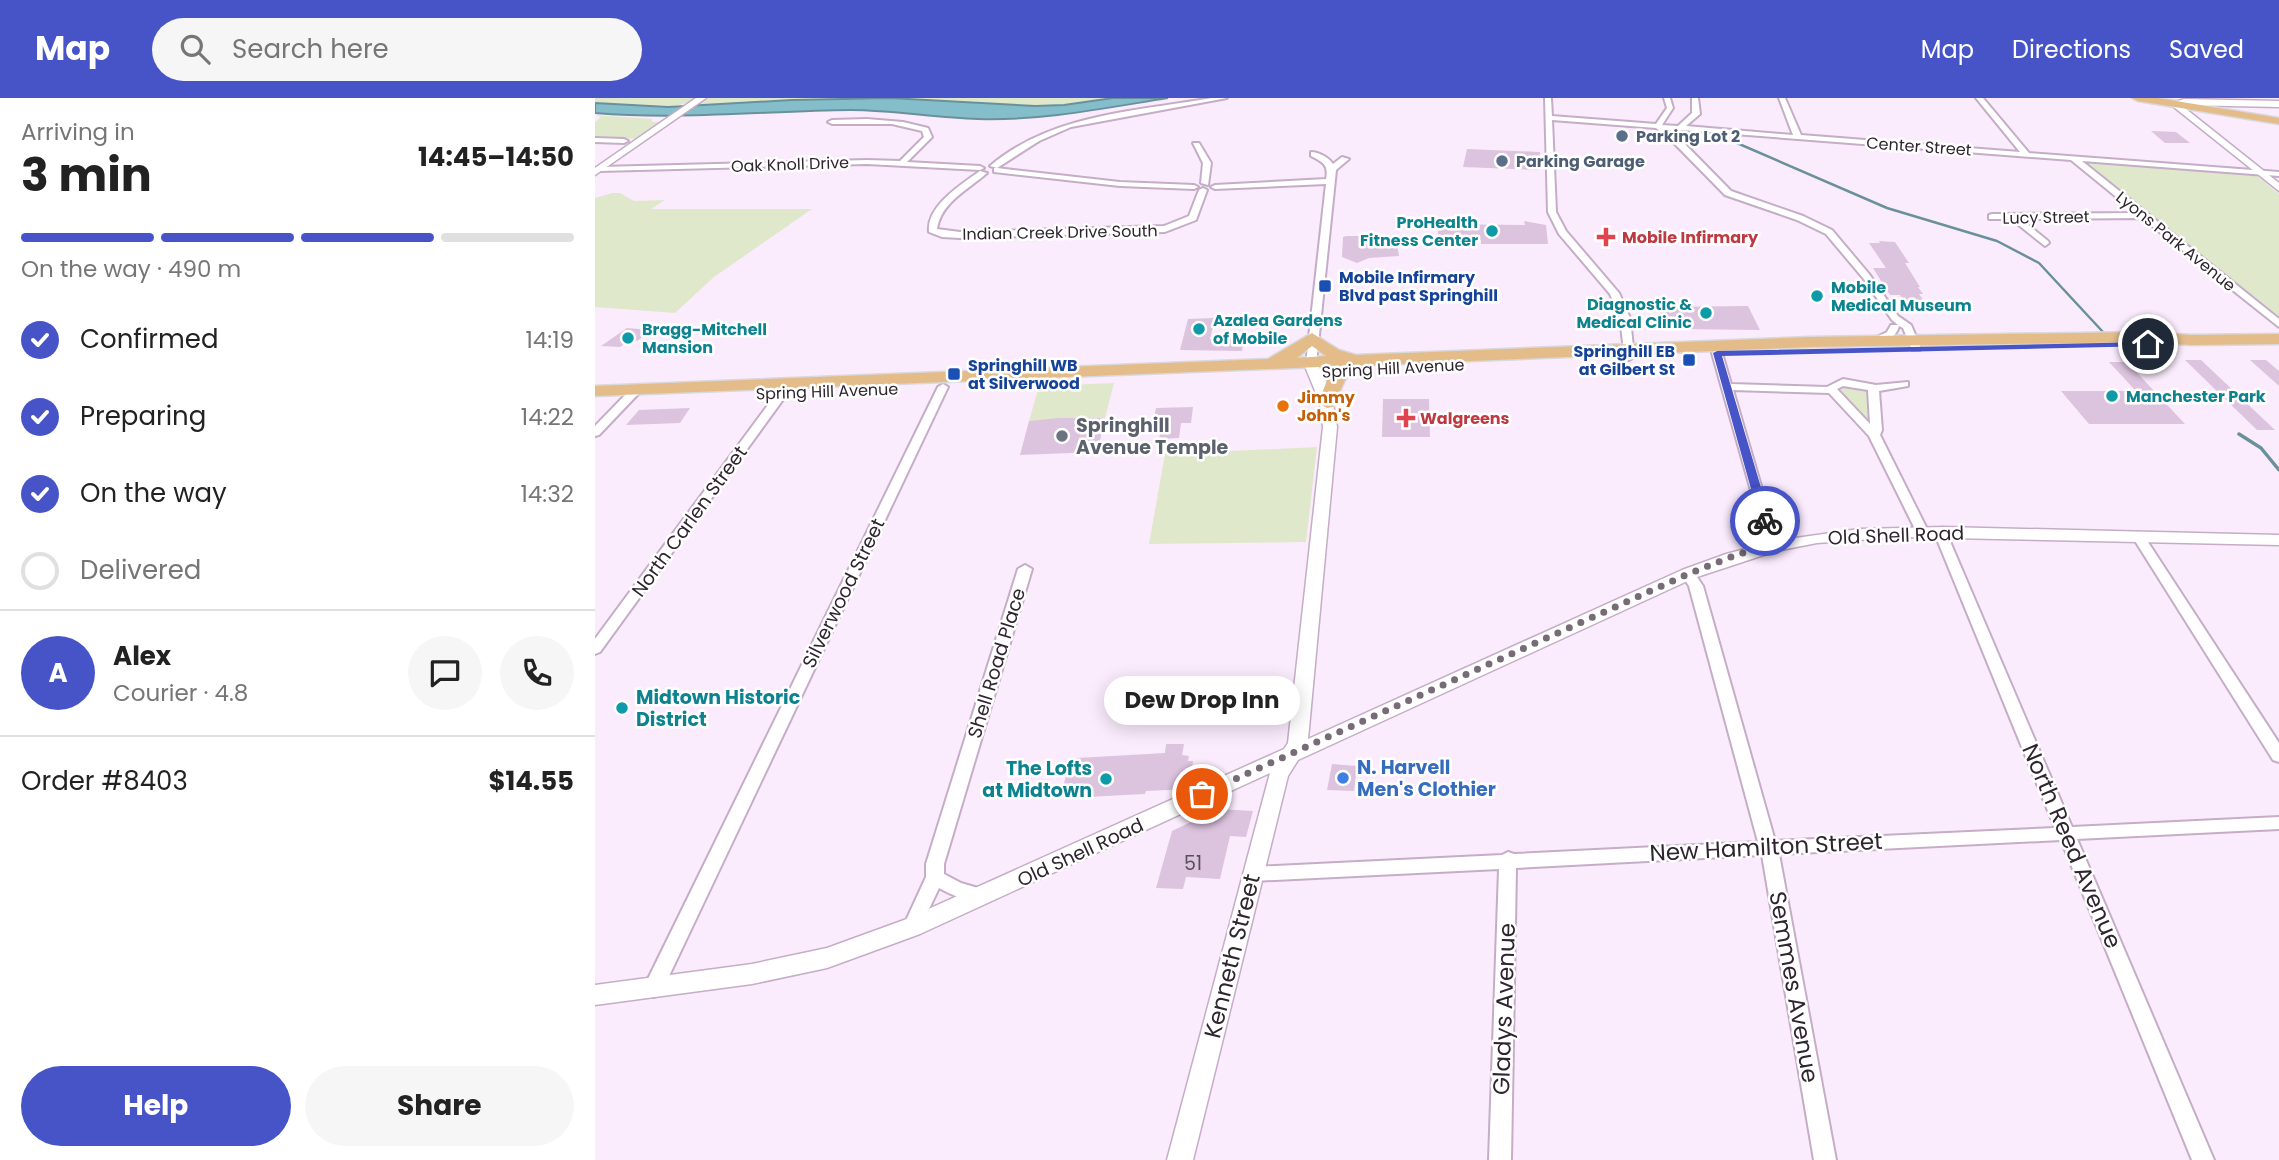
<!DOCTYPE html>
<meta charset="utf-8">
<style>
:root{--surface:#fff;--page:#f6f6f6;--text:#222;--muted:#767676;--line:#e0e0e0;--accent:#4654c8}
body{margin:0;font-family:Poppins,sans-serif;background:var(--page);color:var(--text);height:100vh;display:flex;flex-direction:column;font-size:26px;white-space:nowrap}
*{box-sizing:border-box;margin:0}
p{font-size:23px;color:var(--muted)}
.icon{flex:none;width:38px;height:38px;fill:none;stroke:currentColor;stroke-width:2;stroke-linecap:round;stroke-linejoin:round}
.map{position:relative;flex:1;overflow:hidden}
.sheet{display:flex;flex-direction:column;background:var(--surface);width:595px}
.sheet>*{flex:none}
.pin{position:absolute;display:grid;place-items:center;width:60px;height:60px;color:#fff;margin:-30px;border:4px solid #fff;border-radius:50%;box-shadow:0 2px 7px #0007}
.courier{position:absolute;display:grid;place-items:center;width:70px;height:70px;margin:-35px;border:5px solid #4654c8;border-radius:50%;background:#fff;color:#222;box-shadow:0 2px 9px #0007}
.bubble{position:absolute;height:49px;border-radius:24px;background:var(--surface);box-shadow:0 4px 18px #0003;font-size:23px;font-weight:700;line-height:49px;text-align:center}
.headline em{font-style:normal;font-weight:700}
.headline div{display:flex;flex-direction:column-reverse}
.headline{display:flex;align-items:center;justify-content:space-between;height:119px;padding:0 21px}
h1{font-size:46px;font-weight:700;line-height:52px}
.bar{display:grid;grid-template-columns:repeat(4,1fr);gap:10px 7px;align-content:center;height:84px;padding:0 21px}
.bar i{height:9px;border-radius:5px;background:var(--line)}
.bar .current{background:var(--accent)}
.bar p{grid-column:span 4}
.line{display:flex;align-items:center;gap:18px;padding:0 21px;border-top:2px solid var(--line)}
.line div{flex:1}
.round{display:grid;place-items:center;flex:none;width:74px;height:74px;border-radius:37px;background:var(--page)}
ol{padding:0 21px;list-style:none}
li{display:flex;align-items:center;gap:21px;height:77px}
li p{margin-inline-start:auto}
li .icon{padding:7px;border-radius:50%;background:var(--accent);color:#fff;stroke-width:4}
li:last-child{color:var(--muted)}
li i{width:38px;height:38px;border:4px solid var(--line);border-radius:50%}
.button{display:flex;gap:14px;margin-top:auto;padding:14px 21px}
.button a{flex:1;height:80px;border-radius:42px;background:var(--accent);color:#fff;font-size:28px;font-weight:700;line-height:80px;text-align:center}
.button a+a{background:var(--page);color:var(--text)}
header{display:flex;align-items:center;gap:42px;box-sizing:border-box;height:98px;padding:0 35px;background:var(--accent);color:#fff}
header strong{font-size:33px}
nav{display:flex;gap:38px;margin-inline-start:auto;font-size:24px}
.search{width:490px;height:63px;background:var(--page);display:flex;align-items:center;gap:18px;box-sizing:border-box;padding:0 24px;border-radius:38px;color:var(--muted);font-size:26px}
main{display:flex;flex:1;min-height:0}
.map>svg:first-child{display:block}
.green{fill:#e0e8cc}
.water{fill:#84becb;stroke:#6a909c;stroke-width:2}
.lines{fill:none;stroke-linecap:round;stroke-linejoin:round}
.stream-far1{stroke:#6a909c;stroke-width:2.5}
.stream{stroke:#6a909c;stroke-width:3.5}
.building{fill:#dcc3de}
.minor-casing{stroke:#c5adc7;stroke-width:4}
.tertiary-casing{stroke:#c5adc7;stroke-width:3}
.primary-casing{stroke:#d9d8da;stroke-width:3}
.minor{fill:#fff;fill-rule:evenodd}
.tertiary{fill:#fff;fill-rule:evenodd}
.primary{fill:#e3bc89;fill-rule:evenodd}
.route{fill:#4654c8}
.done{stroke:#766b77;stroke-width:7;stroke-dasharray:0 12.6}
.service-dot{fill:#5c6f8a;stroke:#fff;stroke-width:2.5}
.culture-dot{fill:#0f9aa8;stroke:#fff;stroke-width:2.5}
.health-dot{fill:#e0444e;stroke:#fff;stroke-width:2.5}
.transit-dot{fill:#1a4fb4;stroke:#fff;stroke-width:2.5}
.food-dot{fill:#e8710a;stroke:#fff;stroke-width:2.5}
.worship-dot{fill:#6b7280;stroke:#fff;stroke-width:2.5}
.shop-dot{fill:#3f7fe0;stroke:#fff;stroke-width:2.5}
.labels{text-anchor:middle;stroke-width:5;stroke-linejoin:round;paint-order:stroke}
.far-service-label{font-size:16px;font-weight:bold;fill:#4e5e75;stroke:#fff;text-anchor:start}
.far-street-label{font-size:16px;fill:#2e252f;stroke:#fff}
.far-culture-label{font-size:16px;font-weight:bold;fill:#0d838f;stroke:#fff;text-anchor:start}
.far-health-label{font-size:16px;font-weight:bold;fill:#be3a42;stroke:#fff;text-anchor:start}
.far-transit-label{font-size:16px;font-weight:bold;fill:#164399;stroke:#fff;text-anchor:start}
.far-food-label{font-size:16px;font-weight:bold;fill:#c56008;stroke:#fff;text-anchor:start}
.worship-label{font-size:19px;font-weight:bold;fill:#5b616d;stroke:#fff;text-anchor:start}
.street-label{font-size:19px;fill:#2e252f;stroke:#fff}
.culture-label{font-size:19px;font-weight:bold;fill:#0d838f;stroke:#fff;text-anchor:start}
.shop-label{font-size:19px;font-weight:bold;fill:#366cbe;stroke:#fff;text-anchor:start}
.near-number-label{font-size:19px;fill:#5a4c5b}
.near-street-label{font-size:23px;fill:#2e252f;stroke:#fff}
</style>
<header>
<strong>Map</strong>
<div class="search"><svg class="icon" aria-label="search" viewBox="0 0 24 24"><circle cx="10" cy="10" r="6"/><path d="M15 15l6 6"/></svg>Search here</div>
<nav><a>Map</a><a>Directions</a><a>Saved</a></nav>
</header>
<main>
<section class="sheet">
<div class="headline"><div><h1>3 min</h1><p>Arriving in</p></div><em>14:45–14:50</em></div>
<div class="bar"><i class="current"></i><i class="current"></i><i class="current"></i><i></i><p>On the way · 490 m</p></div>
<ol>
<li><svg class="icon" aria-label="check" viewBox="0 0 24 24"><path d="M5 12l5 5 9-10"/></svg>Confirmed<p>14:19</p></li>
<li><svg class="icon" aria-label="check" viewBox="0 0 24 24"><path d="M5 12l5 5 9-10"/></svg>Preparing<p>14:22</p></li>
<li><svg class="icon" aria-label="check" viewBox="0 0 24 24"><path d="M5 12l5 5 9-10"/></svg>On the way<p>14:32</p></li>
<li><i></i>Delivered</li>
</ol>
<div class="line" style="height:126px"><b class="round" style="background:var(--accent);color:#fff">A</b><div><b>Alex</b><p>Courier · 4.8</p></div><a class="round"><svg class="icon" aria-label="chat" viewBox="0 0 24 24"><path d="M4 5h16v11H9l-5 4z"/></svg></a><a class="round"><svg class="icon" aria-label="phone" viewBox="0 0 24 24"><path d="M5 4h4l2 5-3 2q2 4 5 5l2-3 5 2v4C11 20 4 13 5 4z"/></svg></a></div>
<div class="line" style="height:91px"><div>Order #8403</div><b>$14.55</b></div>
<div class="button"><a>Help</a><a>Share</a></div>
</section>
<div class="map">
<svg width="1684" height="1062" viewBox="0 0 1684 1062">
<rect width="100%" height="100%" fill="#fbecfd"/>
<!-- green -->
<g class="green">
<path d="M0,0h101c-27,17 -70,7 -101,5z"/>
<path d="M107,0h139l-150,8z"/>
<path d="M295,0h223l-49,7 -29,1z"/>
<path d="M0,17l57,4v3h9l-24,17 -42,-2v-15l6,-5z"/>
<path d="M1486,63l175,14 23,19v125z"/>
<path d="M17,95h8l14,8 31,-1 -14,9h161l-98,68 -39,36 -80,-6v-109z"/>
<path d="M519,285l-9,35 -76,3 10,-35z"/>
<path d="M1246,286l27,7 3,30 -3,1 -30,-31z"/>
<path d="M722,349l-11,95 -157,2 16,-90z"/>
</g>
<!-- water -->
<path class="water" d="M295,0l145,8 29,-1 49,-7h55c-63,10 -126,23 -190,21 -43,-1 -84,-9 -127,-9 -85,1 -171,10 -256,3v-10l73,4 124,-7z"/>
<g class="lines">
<!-- stream-far1 -->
<path class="stream-far1" d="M1121,36l171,74 110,33 42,22 64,69"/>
<!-- stream -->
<path class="stream" d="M1644,336l22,14 18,22"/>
</g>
<!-- building -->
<g class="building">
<path d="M1556,33l25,1 14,11h-25z"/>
<path d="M872,51l73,3 -2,18 -75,-3z"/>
<path d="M929,123l22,4 2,19h-67v-4h-43v-16l87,1z"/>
<path d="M751,138h19v3h12v3h16v2h4l2,12 -30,2 -12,5 -15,-6 1,-20z"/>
<path d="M1284,143l16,1 14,21h-4l15,24h-2l5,7h-4l7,10h-20l-6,-9h-10l-17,-27h13l-17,-25h11z"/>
<path d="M1153,208l12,24 -83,-1 -11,-6 -9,-16z"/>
<path d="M620,220l-5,21 34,-1 -2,13 -62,-1 8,-31z"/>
<path d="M32,230l25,2 -15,11 -7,-1 -10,7 -19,-1z"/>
<path d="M1590,262h16l74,70h-18z"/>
<path d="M1655,262h16l13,11v15z"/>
<path d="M1514,264h18l58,62h-96l-28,-33h75z"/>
<path d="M788,301h46l1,38h-48z"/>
<path d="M598,309l-2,16h-10l-2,15 -20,1 3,-15h-9l3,-16z"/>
<path d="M95,310l-10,15 -54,2 13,-15z"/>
<path d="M464,320h46l-7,31 -2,3 -76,3 9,-34z"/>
<path d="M571,646h18l-2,11 7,1 -1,5h5l-4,28 -43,2 -1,3 -77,4 4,-15 -8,1 4,-17h8l1,-9 88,-5z"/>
<path d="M737,666l25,2 -3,25 -27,-1z"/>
<path d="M623,711l35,2 -7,26 -16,-1 -10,43 -34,-2 -3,12 -27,-1 16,-57z"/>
</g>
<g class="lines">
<defs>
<g id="minor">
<path d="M617,0h15l-156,29 -32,14 -42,27 -7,-2c61,-52 147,-55 222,-68z"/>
<path d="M950,0h6l1,18 104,8 11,-16 -3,-10h6l3,10 -11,17 16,1 14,-13v-15h6l2,16 -14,12 107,9 -14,-37h6l16,37 219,17 -44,-54h7l46,55 250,19v4l-197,-15 197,158v8l-137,-109 -121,1 27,22 1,2 -4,3 -34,-27h-22v-4l3,-1 144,-1 -65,-53 -389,-30 -4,2 -14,-3 2,2 -4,2 -6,-5 -104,-8 4,92 10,19 53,62 11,25 4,39 -5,3 -4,-1 -5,-41 -10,-24 -51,-60 -11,-22z"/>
<path d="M272,21l36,3 25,6 4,9 -25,25 73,4 4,2 -4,2 -113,-6 -267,7 -4,-2 4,-2 267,-7 33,1 24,-24 -2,-6 -30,-7h-60l-4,-2 4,-2z"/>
<path d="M1076,38h6l54,55 72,25 29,14 37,44 29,42 13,9 10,23 -1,2h-8l-9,-22 -4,-2c-2,10 -14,18 -26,17v-4l14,-7 4,-7h7l-6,-5 -29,-42 -37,-44 -29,-14 -72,-25 -54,-55z"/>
<path d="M0,40l29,1 4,2 -4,2 -29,-1z"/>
<path d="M598,45h6l12,20 -3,22 -7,-2 2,-20z"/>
<path d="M716,54c8,0 18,6 22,12l9,-7 7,2 -13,11 -20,194 -5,3 -5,-3 20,-180 -111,5 -4,-2 4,-2 111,-6c3,-14 -3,-17 -15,-23z"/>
<path d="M402,70l123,14 74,3 4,2 -4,2 -74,-3 -126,-14v-4z"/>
<path d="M385,73l7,2c-18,16 -46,29 -50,56l23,3 204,-6 25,-10 10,-26 4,-2 4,2 -11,30 -31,12 -205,6 -18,-1 -13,-5c-3,-26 33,-48 51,-61z"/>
<path d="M1122,252l5,3 9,31 96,3 16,-8 33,6 32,-3v4l-29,5 3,39 -2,5 48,96 -2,3h-8l-2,-3 -47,-95 -40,-43 -96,-3 45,154 -1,3h-10l-55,-194zM1248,288l25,4 2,34 -33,-35z"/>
<path d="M348,286l5,3 -288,608 -7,2 -7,-2 -2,-6 2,-6 292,-596z"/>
<path d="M41,289l4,1v4l-41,43 -4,1v-10l37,-38z"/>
<path d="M188,291l5,3 -1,2 -187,258 -5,2v-15l184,-249z"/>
<path d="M1345,430l6,4 126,295 207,-10v12l-202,10 137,321h-22l-131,-320 -282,14 57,306h-22l-52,-305 -246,13 -5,292h-22l10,-291 -246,12 -6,-2 -3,-5 3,-5 6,-2 249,-12 6,-3 6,2 244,-12 -69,-256 -8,-12 7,-4 5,1 10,15 72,255 280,-13 -121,-296z"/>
<path d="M1543,434l6,4 135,207v19l-6,-2 -141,-224z"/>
<path d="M430,467l7,4 -88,295v10l17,9 27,8 3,5 -3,5c-14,5 -36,-6 -49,-13l-21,44 -6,2 -6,-2 -3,-5 23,-50v-13l92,-295z"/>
</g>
<g id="tertiary">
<path d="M101,0h10l-111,77v-7z"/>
<path d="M1589,1l95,2v6l-98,-2 98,78v8l-109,-87z"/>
<path d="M716,262c15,6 24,51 26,67l-29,312 374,-169 44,-16 49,-13 84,-12 85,-2 335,8v10l-378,-8 -84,6 -41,8 -82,27 -396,182 -10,16 -95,384h-26l103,-387 -350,161 -93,34 -75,16 -157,21v-20l157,-21 75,-16 77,-28 380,-171 4,-6 35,-316 -3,-24 -16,-39z"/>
</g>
<g id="primary">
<path d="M1537,0h26l121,20v6l-141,-23z"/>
<path d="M1545,234l52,3 87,-1v10l-87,1 -52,-3 -330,5 -460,19 6,4 -11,10 -12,27 -6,1 -9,-5 10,-25 15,-12 -748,30v-10l673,-27 44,-26 27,17 17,5 454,-18zM717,248l14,10 -29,2z"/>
</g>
</defs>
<!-- minor casing -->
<use href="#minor" class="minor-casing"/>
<!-- tertiary casing -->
<use href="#tertiary" class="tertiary-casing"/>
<!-- primary casing -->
<use href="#primary" class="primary-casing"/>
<!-- minor -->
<use href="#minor" class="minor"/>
<!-- tertiary -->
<use href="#tertiary" class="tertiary"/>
<!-- primary -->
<use href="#primary" class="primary"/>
</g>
<!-- route -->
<path class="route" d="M1553,244l3,4 -429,10 49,165 -6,3 -5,-3 -47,-168 4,-2z"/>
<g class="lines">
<!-- done -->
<path class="done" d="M607,696l486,-220 48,-19 36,-11 -7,-23"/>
</g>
<!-- markers -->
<g class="service-dot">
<circle cx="1027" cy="38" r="7"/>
<circle cx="907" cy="63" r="7"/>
</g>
<g class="culture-dot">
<circle cx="897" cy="133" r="7"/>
<circle cx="1222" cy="198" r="7"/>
<circle cx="1111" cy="215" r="7"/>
<circle cx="604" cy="231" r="7"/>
<circle cx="33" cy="240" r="7"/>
<circle cx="1517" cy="298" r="7"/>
<circle cx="27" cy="610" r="7"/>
<circle cx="511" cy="681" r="7"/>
</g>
<g class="health-dot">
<path d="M1007.5 128.5h7v7h7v7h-7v7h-7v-7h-7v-7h7z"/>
<path d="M807.5 309.5h7v7h7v7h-7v7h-7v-7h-7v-7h7z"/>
</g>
<g class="transit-dot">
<rect x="723" y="181" width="14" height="14" rx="3.5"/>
<rect x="1087" y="255" width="14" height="14" rx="3.5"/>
<rect x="352" y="269" width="14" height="14" rx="3.5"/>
</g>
<circle class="food-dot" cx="688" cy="308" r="7"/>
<circle class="worship-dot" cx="467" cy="338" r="7"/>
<circle class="shop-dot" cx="748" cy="680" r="7"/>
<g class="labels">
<!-- far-service labels -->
<g class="far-service-label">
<text x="1041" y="44">Parking Lot 2</text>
<text x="921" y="69">Parking Garage</text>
</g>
<!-- far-street labels -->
<g class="far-street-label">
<text transform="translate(1324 48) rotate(4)" y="6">Center Street</text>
<text transform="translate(195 66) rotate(-2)" y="6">Oak Knoll Drive</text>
<text transform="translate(1451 119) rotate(-1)" y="6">Lucy Street</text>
<text transform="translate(465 134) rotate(-1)" y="6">Indian Creek Drive South</text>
<text transform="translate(1581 143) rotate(39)" y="6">Lyons Park Avenue</text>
<text transform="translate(798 270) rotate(-3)" y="6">Spring Hill Avenue</text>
<text transform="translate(232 293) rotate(-2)" y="6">Spring Hill Avenue</text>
</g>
<!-- far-culture labels -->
<g class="far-culture-label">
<text x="883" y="130" text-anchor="end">ProHealth<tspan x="883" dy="18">Fitness Center</tspan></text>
<text x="1236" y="195">Mobile<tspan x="1236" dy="18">Medical Museum</tspan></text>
<text x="1097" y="212" text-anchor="end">Diagnostic &amp;<tspan x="1097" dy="18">Medical Clinic</tspan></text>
<text x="618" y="228">Azalea Gardens<tspan x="618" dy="18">of Mobile</tspan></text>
<text x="47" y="237">Bragg-Mitchell<tspan x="47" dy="18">Mansion</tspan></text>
<text x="1531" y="304">Manchester Park</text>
</g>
<!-- far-health labels -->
<g class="far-health-label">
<text x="1027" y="145">Mobile Infirmary</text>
<text x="825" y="326">Walgreens</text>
</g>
<!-- far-transit labels -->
<g class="far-transit-label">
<text x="744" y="185">Mobile Infirmary<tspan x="744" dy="18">Blvd past Springhill</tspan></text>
<text x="1080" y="259" text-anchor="end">Springhill EB<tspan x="1080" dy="18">at Gilbert St</tspan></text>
<text x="373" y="273">Springhill WB<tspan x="373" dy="18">at Silverwood</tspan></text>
</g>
<!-- far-food labels -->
<g class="far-food-label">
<text x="702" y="305">Jimmy<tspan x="702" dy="18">John's</tspan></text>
</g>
<!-- worship labels -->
<g class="worship-label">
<text x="481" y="334">Springhill<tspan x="481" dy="22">Avenue Temple</tspan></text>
</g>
<!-- street labels -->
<g class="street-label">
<text transform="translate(94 423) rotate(-54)" y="7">North Carlen Street</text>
<text transform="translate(1301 437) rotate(-2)" y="7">Old Shell Road</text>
<text transform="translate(248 495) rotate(-64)" y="7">Silverwood Street</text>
<text transform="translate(401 565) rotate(-73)" y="7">Shell Road Place</text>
<text transform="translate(485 754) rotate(-25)" y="7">Old Shell Road</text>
</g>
<!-- culture labels -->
<g class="culture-label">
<text x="41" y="606">Midtown Historic<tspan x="41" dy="22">District</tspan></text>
<text x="497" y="677" text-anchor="end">The Lofts<tspan x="497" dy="22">at Midtown</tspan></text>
</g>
<!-- shop labels -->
<g class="shop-label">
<text x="762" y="676">N. Harvell<tspan x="762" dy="22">Men's Clothier</tspan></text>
</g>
<!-- near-number labels -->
<g class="near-number-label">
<text x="598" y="772">51</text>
</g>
<!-- near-street labels -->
<g class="near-street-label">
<text transform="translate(1477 748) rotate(67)" y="8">North Reed Avenue</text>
<text transform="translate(1171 749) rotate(-3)" y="8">New Hamilton Street</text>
<text transform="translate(637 858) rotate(-76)" y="8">Kenneth Street</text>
<text transform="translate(1199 889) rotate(80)" y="8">Semmes Avenue</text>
<text transform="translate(909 911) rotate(-88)" y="8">Gladys Avenue</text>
</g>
</g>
</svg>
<div class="pin" style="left:607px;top:696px;background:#ea580c"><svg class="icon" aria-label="bag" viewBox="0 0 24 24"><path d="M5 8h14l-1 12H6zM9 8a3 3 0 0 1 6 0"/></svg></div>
<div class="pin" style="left:1553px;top:246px;background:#1f2937"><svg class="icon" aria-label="home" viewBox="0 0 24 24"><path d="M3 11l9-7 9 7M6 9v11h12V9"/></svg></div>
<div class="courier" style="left:1170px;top:423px"><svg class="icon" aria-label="bike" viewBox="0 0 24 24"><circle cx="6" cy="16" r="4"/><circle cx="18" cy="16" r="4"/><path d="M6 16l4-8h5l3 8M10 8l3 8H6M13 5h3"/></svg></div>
<div class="bubble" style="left:509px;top:578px;width:196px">Dew Drop Inn</div>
</div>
</main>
